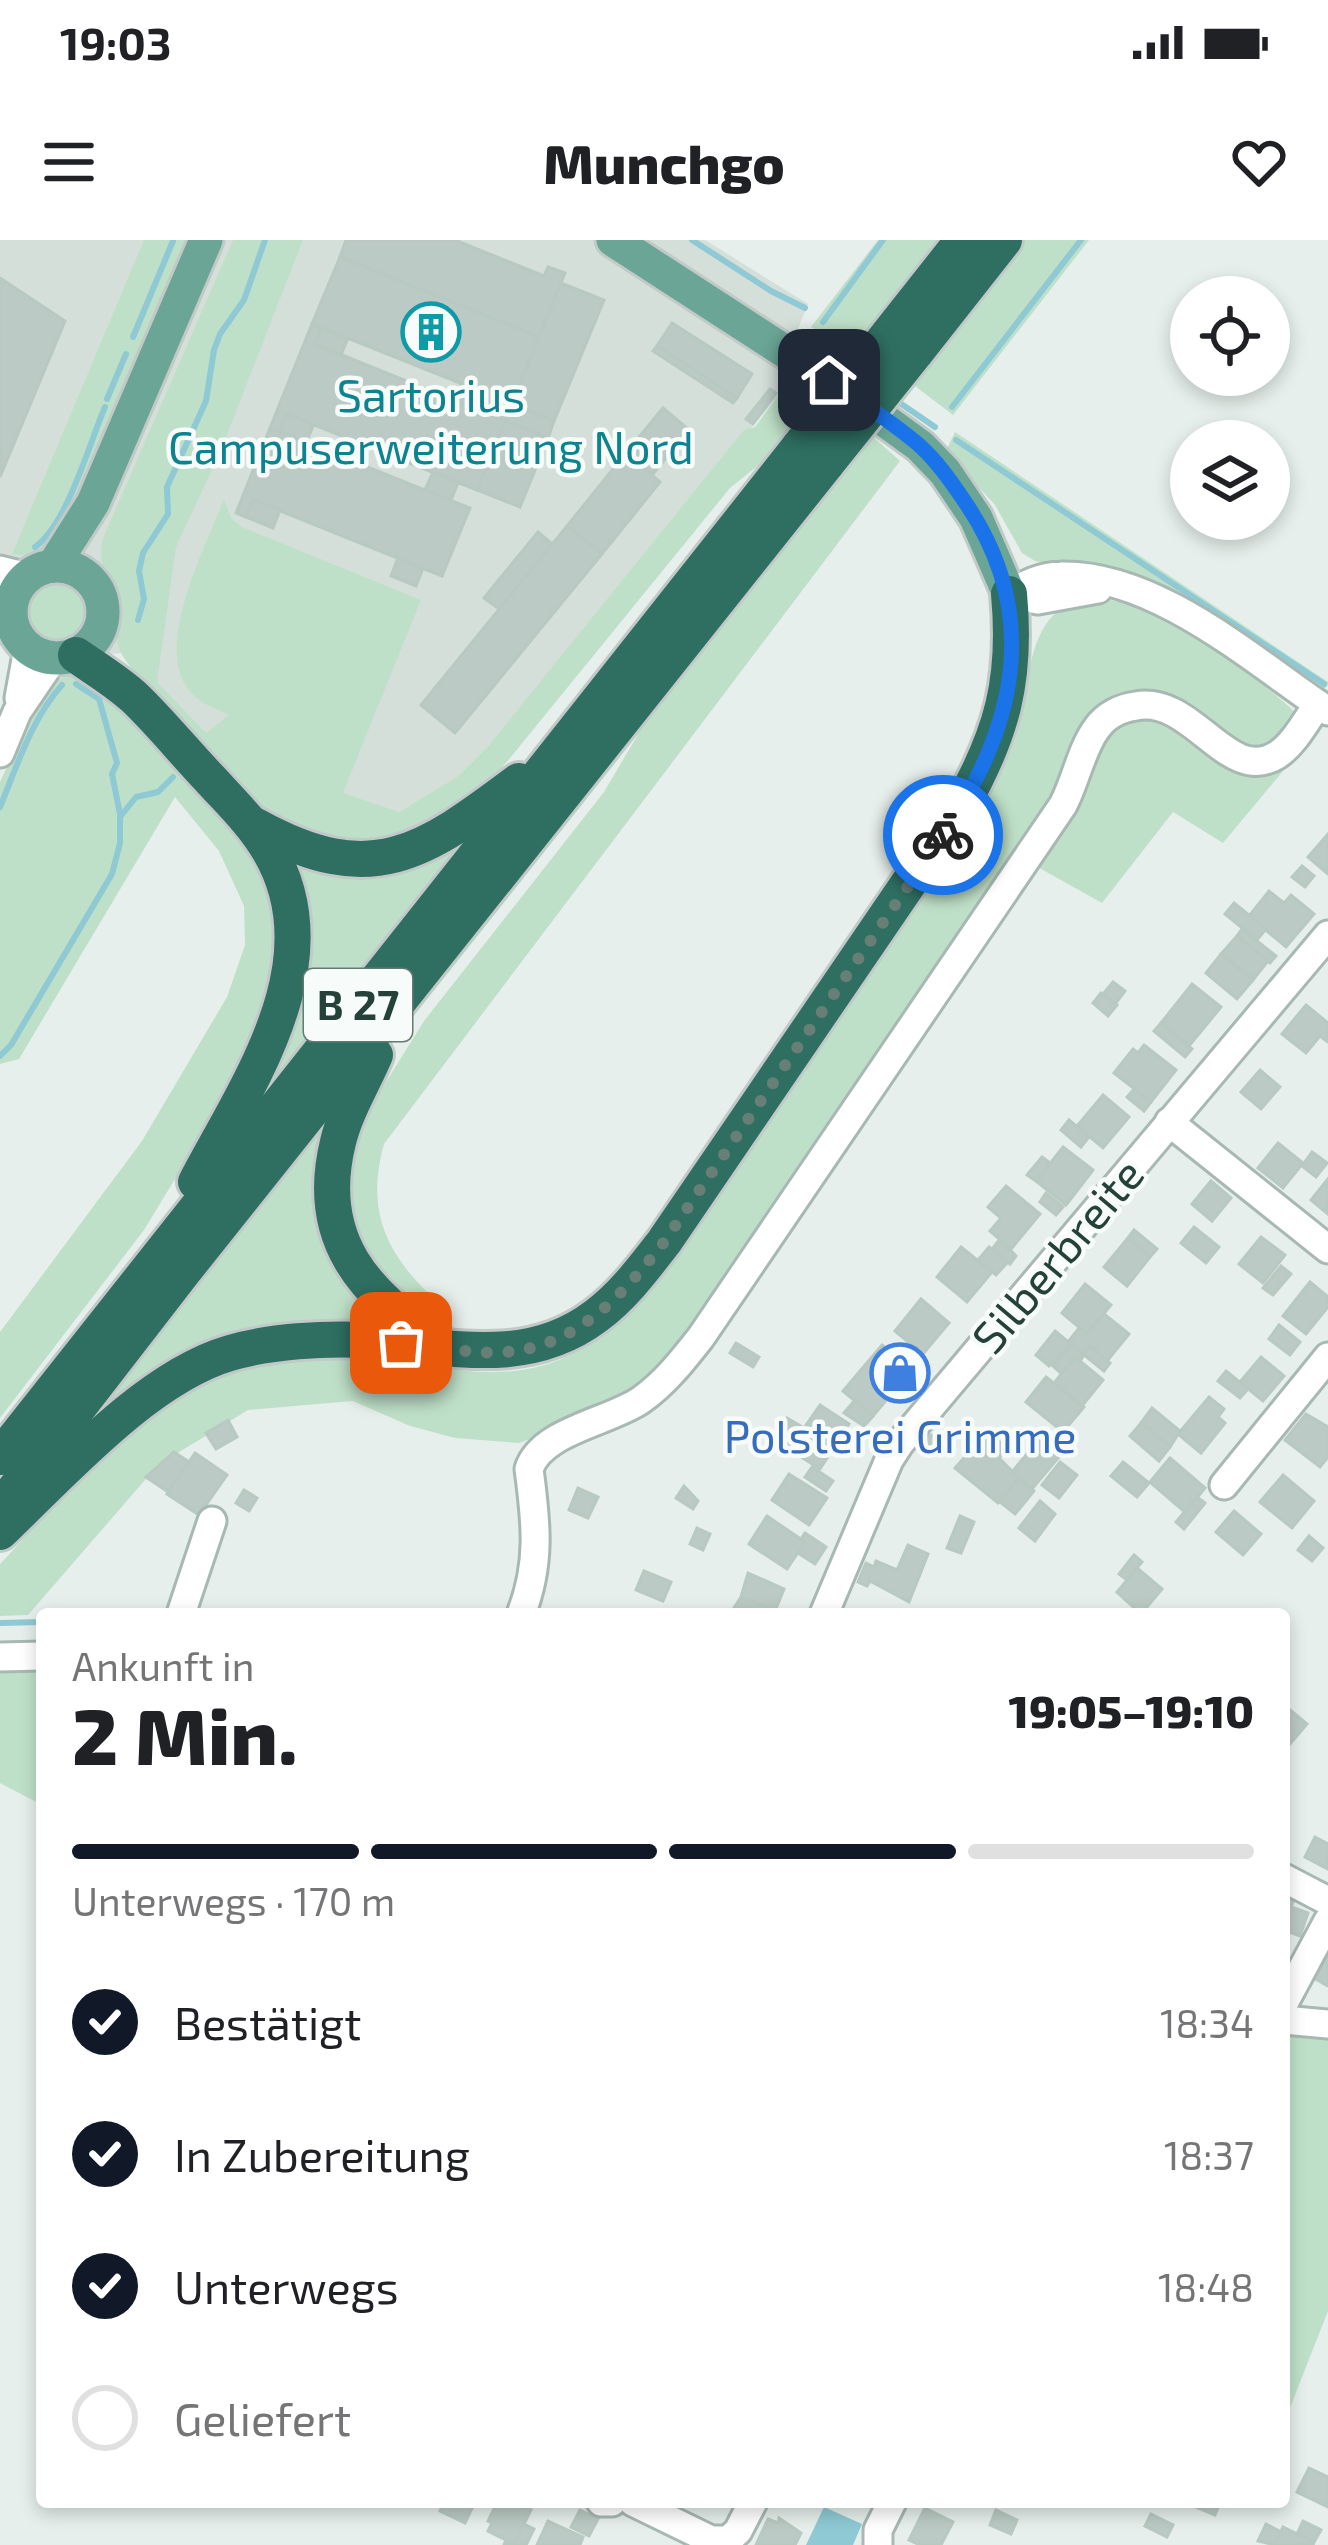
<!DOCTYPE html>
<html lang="de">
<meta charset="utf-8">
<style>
:root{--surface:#fff;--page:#f6f6f6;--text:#202124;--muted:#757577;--line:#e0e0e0;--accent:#111827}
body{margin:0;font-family:"Exo 2",sans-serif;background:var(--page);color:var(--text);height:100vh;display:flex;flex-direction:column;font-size:45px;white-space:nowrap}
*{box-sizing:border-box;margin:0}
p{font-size:39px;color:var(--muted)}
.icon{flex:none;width:66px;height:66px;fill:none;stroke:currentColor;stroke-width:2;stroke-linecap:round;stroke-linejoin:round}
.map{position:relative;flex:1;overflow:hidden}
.panel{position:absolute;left:36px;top:1368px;width:1254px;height:900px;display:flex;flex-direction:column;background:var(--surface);border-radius:12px;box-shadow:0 6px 18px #0003}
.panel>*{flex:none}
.fabs{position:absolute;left:1170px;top:36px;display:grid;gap:24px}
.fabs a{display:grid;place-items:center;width:120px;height:120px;border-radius:50%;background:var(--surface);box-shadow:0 6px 18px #0003;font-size:60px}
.pin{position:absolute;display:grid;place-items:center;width:102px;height:102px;color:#fff;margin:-51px;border-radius:24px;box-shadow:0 6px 18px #0006}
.courier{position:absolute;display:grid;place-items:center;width:120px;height:120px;margin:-60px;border:9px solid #1a73e8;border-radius:50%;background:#fff;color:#222;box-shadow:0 3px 15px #0007}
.head em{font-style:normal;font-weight:800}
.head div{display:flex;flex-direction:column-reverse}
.head{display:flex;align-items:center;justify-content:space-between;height:204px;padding:0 36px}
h1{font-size:78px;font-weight:800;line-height:90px}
.bar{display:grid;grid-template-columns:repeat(4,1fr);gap:18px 12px;align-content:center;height:144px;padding:0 36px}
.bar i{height:15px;border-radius:9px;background:var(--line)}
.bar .active{background:var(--accent)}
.bar p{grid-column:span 4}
ol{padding:0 36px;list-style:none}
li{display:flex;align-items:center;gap:36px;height:132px}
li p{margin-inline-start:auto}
li .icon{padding:12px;border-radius:50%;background:var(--accent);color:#fff;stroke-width:4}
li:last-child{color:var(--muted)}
li i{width:66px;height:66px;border:6px solid var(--line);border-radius:50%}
.status{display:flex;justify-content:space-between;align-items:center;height:84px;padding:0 60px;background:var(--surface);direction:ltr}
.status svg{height:33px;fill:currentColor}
header{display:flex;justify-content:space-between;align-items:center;height:156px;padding:0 36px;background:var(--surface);font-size:54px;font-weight:800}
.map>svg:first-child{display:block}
.built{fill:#d4dfda}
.green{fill:#bfe0c8}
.water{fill:#8ec9d4}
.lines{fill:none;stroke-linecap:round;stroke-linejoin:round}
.stream{stroke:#8ec9d4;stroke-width:6}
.building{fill:#bbcac4;stroke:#b8c9c2;stroke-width:3}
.minor-casing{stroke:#a8b8b2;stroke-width:33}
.major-casing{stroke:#c2cac8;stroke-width:39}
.highway-casing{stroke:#c2cac8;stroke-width:42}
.minor{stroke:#fff;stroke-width:27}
.major{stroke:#6aa596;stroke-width:33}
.highway{stroke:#2f6f62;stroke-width:36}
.highway-bridge-casing{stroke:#c2cac8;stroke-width:42;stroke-linecap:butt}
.highway-bridge{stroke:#2f6f62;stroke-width:36}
.done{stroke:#687f78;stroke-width:12;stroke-dasharray:0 21.6}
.route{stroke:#1a73e8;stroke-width:15}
.labels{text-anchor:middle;stroke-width:9;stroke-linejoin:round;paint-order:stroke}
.shield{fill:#f7fbf9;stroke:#637a73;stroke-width:3}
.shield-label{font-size:42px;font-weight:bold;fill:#24423a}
.culture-label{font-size:45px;fill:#0d838f;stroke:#f7fbf9}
.street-label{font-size:45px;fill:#24423a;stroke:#f7fbf9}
.shop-label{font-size:45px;fill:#366cbe;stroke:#f7fbf9}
</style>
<div class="status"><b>19:03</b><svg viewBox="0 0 49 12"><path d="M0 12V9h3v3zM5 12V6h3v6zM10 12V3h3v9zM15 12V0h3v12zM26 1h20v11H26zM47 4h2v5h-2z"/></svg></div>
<header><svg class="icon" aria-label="menu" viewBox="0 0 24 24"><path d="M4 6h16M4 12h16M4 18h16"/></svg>Munchgo<svg class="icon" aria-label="heart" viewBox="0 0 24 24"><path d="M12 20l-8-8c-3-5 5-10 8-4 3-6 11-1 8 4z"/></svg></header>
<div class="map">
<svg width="1328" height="2305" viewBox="0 0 1328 2305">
<rect width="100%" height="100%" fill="#e6efeb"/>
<!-- built -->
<path class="built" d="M0,0h705l103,64 -29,72 1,17 -291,352 -31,31 -59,36 -93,-4 -143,-103 -42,-52 -21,2 -33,20 -28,-5 -27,-17 -12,-38z"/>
<!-- green -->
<g class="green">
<path d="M144,0h43l-119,281 -5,-2c-12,23 -23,40 -51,35z"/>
<path d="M233,0h70l-84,215 -43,92 -19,135 49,51 23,-18c-14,-7 -29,-11 -40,-25 -36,-44 17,-144 35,-191l7,19 11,9 179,73 -78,193 56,19 59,-36 31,-31 255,-315 11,-3 25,-34 -1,-17 38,22 -47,58 -40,32 -229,281c-43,41 -89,76 -152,75 -19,0 -53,-12 -70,-22 -34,-21 -138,-134 -158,-169 -8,-15 -1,-30 -4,-45 -6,-28 -21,-41 -14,-70z"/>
<path d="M878,0h64l-91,113 -40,-26z"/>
<path d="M1024,0h65l-136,175 -42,-32z"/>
<path d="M955,192l373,250v3l-6,6 -272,-127 -15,-3 -13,-8 -27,-48 -49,-54z"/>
<path d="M871,195l29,26 -516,683c-20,72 6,116 59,163l-10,14 -64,-56 -20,-52 1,-57 19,-47 55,-88 180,-229 49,-83z"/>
<circle cx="58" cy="374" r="32"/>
<path d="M1100,358c76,11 142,67 197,116l-12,24 -39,15 -98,-60 -78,79 -403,596 -58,42 -90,33 -64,-5 -45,-12 -57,-25 -105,9 -90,55 -130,150 -28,1v-52c58,-60 132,-160 212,-188 46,-16 96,-24 145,-20 62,5 128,28 191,8 49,-16 83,-51 115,-89l309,-454c16,-27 34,-54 44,-84 12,-37 9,-86 33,-117 12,-16 34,-17 51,-22z"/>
<path d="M74,434l35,21 138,146 33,69 -12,95 -56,113 -68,112 -144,188v-86l142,-191 85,-144 18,-52 -1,-39 -25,-55 -44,-54 -156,262 -19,5v-282l30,-66 23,-35z"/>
<path d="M1157,474l62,45 100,-31 -96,115 -50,-31 -71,91 -68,-38 61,-116 22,-26z"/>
<path d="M464,603l-257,329c30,-54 100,-159 102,-217 2,-31 -8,-60 -16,-91 60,19 118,15 171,-21z"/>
<path d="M337,865l1,166 12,19 38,35 -55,1 -235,89 68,-95z"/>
<path d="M42,1429v136l-42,-22v-112z"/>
<path d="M1284,1796l44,3v272l-44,112z"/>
</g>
<!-- water -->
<path class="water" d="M824,2267l38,17 -9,21h-47z"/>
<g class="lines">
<!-- stream -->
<g class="stream">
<path d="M692,0l79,51 34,17"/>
<path d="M823,82l60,-82"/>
<path d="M133,97l40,-96"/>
<path d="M825,112l23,16"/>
<path d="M107,159l19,-45"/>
<path d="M894,159l41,28"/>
<path d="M952,167l129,-167"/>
<path d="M956,200l368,244"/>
<path d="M35,307c32,-22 54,-103 70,-140"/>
<path d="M138,380l6,-21 -5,-28 4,-18 25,-39 -1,-27 39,-86 8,-51 6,-16 24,-34 21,-60"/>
<path d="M76,444l23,15 18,64 -5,11 8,40"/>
<path d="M0,567c17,-41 32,-89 62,-122"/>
<path d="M0,816l11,-11 101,-171 8,-31v-26l16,-20 22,-5 15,-15"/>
<path d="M0,1383l42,-1"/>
</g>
</g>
<!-- building -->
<g class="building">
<path d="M346,0h109l89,36 4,-9 17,6 -26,64 -199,-80z"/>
<path d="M340,17l199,80 -27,67 -200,-80z"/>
<path d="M0,38l65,43 -65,156z"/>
<path d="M561,43l43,17 -50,121 -42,-17z"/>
<path d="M672,83l80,51 -15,24 -80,-52z"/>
<path d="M312,84l10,4 -7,16 190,77 -28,69 -190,-76 -7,18 -10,-4z"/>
<path d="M322,88l26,10 -7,17 -26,-11z"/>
<path d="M657,106l80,52 -4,5 -80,-52z"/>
<path d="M461,144l51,20 -7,17 -51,-21z"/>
<path d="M770,149l6,4 -23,31 -7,-5z"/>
<path d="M512,164l42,17 -6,17 -43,-17z"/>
<path d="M663,168l26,22 -37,45 -26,-22z"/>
<path d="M287,174l27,10 -8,18 -26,-10z"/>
<path d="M505,181l43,17 -28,69 -43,-17z"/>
<path d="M270,188l200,80 -28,68 -189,-76 -7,17 -10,-4z"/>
<path d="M626,213l34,29 -58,72 -35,-28z"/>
<path d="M433,232l25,11 -7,17 -26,-10z"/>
<path d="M253,260l27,10 -7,18 -27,-11z"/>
<path d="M567,286l35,28 -147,179 -34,-28z"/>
<path d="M538,292l14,12 -53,65 -15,-11z"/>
<path d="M398,318l25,10 -7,18 -25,-10z"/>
<path d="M1328,594v40l-20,-17z"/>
<path d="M1302,626l12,10 -9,11 -13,-10z"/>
<path d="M1269,651l15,12 7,-8 23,19 -28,33 -37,-31z"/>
<path d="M1234,663l32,26 -9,11 -32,-26z"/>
<path d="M1242,689l34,27 -6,7 -33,-27z"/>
<path d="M1237,696l31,25 -15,19 -32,-26z"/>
<path d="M1221,714l32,26 -16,19 -31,-26z"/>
<path d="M1113,742l12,9 -10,13 -12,-10z"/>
<path d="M1192,744l29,23 -32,39 -28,-23z"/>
<path d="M1101,753l16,12 -9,11 -15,-13z"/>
<path d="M1306,765l22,18v19l-8,-6 -14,17 -24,-19z"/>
<path d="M1161,783l31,26 -7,8 -31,-26z"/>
<path d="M1144,805l32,25 -25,32 -37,-29 19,-24 5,4z"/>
<path d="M1260,830l20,17 -19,22 -20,-17z"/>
<path d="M1134,849l17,13 -7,9 -17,-14z"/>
<path d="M1103,855l26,22 -26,31 -26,-22z"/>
<path d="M1069,880l20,17 -8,10 -20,-17z"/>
<path d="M1278,903l25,20 -20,25 -25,-20z"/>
<path d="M1063,907l30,23 -27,35 -30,-24z"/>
<path d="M1312,912l15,11 -11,14 -14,-11z"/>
<path d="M1042,917l8,6 -14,18 -9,-6z"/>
<path d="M1328,939v35l-17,-14z"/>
<path d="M1211,941l20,17 -19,23 -20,-17z"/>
<path d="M1006,946l34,28 -29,35 -21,-18 11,-13 -13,-11z"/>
<path d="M1046,953l17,14 -7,8 -16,-13z"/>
<path d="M1194,987l25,20 -13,16 -25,-20z"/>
<path d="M1134,990l23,19 -7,8 -22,-19z"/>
<path d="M1261,997l24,18 -22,28 -24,-19z"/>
<path d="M1128,998l22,19 -23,29 -23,-19z"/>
<path d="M1000,999l16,17 -6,8 -18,-15z"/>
<path d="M961,1007l31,25 -25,30 -30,-25z"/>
<path d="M989,1007l19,15 -12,13 -18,-15z"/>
<path d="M1281,1026l10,8 -18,21 -10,-7z"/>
<path d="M1310,1042l18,15v10l-22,27 -23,-18z"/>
<path d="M1085,1044l26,21 -24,29 -25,-21z"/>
<path d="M921,1059l28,24 -26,31 -28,-23z"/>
<path d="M1104,1074l25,20 -22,27 -17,-15 -7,8 -15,-12 11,-14 8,6z"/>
<path d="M1279,1085l21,17 -10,13 -21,-16z"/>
<path d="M1055,1091l16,13 -22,22 -13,-11z"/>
<path d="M736,1103l23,14 -6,10 -23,-14z"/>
<path d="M1071,1104l13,11 -4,6 -5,-4 -13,17 -9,-8z"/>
<path d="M882,1105l30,25 -39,46 -30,-25z"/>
<path d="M1090,1106l20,17 -6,8 -21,-17z"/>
<path d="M1075,1117l28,23 -21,26 -28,-23z"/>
<path d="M1261,1117l23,19 -21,25 -23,-19z"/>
<path d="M1226,1131l22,18 -8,9 -22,-17z"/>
<path d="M1046,1137l38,30 -21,25 -37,-30z"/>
<path d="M1209,1157l15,12 -6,8 7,6 -24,30 -23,-19z"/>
<path d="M855,1160l18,16 -9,10 -20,-13z"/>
<path d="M820,1165l29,19 -29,45 -47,-30 14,-21 17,10z"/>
<path d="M1152,1168l28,23 -10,16 -29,-24z"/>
<path d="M1306,1174l22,13v30l-8,10 -35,-27z"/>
<path d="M228,1180l9,17 -21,12 -10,-16z"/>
<path d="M1141,1183l29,24 -11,14 -29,-25z"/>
<path d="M987,1192l14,11 -1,16 19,19 -21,25 -43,-35z"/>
<path d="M944,1194l1,14 -24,3 -2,-15z"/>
<path d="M1038,1200l21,17 -27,32 -20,-17z"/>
<path d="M174,1212l15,10 -21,30 -22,-15z"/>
<path d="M195,1213l32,22 -28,40 -32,-21z"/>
<path d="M1170,1218l35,30 -20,24 -35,-30z"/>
<path d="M1060,1222l17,13 -18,23 -17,-13z"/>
<path d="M1123,1222l26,21 -12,14 -26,-21z"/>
<path d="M812,1227l21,14 -7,10 -21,-14z"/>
<path d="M789,1234l38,24 -18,27 -37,-25z"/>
<path d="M1283,1235l31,26 -22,27 -32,-26z"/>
<path d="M1019,1238l15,13 -19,23 -15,-12z"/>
<path d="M684,1246l14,15 -5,8 -17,-11z"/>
<path d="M578,1248l20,9 -10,21 -19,-8z"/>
<path d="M244,1250l13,8 -8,13 -13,-8z"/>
<path d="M1197,1257l8,6 -21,26 -8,-7z"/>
<path d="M1040,1261l15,13 -20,27 -16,-13z"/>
<path d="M1234,1271l27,23 -18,21 -27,-23z"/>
<path d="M767,1276l38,26 -18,27 -38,-25z"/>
<path d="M960,1276l14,6 -13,31 -14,-5z"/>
<path d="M697,1288l13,6 -7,16 -13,-6z"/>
<path d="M805,1293l21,14 -11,17 -17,-11 7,-11 -4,-3z"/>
<path d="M1309,1296l14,12 -11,13 -14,-11z"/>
<path d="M908,1305l20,9 -19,48 -39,-21 -3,5 -9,-4 8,-19 8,4 2,-6 21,9z"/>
<path d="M1134,1315l8,7 -15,18 -8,-6z"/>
<path d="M1137,1328l25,21 -21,25 -24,-22z"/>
<path d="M644,1331l27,11 -8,19 -27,-11z"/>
<path d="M748,1333l36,16 -9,22 -34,-14z"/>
<path d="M741,1357l34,14 -1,3h-44z"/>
<path d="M1284,1465l23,19 -23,27z"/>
<path d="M1315,1597l13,7v25l-23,-12z"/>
<path d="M1284,1649l12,5 -5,13 17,6 -8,23 -16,-6z"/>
<path d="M1328,1708v38l-16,-9z"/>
<path d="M1309,2228l19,9v30l-31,-15z"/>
<path d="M444,2262h31l-10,21 -25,-12z"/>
<path d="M503,2262h11l17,8 -17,34 -26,-13 4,-8 -4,-2 8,-16 4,2z"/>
<path d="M1184,2262h36l-5,13z"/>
<path d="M925,2268l28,14 -12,23h-21l-11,-5z"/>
<path d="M580,2270l18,9 -9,17 -18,-9z"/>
<path d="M996,2270l21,10 -6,14 -21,-9z"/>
<path d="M1151,2274l22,11 -6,12 -22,-11z"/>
<path d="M779,2278l22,15 -6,12h-39l12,-26 10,4z"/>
<path d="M548,2281l35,16 -3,8h-43z"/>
<path d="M1303,2281l18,9 -7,12 -17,-8z"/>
<path d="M524,2284l10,5 -8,16h-22l2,-5 8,4z"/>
<path d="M1266,2284l15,8 -6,13 -17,-4z"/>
<path d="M1283,2287l31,15 -1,3h-38z"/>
</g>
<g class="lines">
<defs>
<g id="minor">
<path d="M0,330l28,7"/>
<path d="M0,349l13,9"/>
<path d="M1009,354c16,-9 32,-18 51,-18 95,-3 192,84 268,135"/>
<path d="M1009,354l29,6 60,-11"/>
<path d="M19,458l9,-49"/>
<path d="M0,513l17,-41 36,-53"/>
<path d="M1169,882l159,127"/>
<path d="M1224,1245l104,-128"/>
<path d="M181,1374l31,-93"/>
<path d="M521,1374c20,-50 15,-93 8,-145 12,-38 80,-47 112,-69 24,-17 42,-40 60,-63l362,-532c12,-22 19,-58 34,-77 9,-13 24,-20 39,-22 57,-11 92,80 141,49 17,-11 29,-34 41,-51"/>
<path d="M824,1374l65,-154 11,-17 428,-508"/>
<path d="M0,1417l42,-1"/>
<path d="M1284,1638l44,23"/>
<path d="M1284,1763l44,-82"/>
<path d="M1284,1780l44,4"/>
<path d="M601,2262h11"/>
<path d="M633,2262l78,38h17l10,-9 15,-29"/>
<path d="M878,2305v-15l14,-28"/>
</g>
<g id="major">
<path d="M613,0l216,140 91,66 25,26 31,46 33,76"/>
<circle cx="57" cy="372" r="46"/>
<path d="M53,326l40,-63 113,-263"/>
</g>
<g id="highway">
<path d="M888,95l75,-95"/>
<path d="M915,113l89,-113"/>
<path d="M76,415c20,14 42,27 59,43 27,26 50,55 75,81 21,23 43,44 59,71 66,111 -21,233 -73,332"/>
<path d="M256,586c116,64 167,27 263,-45"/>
<path d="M375,815c-12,28 -30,57 -37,87 -24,98 26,151 102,202"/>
<path d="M0,1217l800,-1011"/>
<path d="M6,1261l177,-229 644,-809"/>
<path d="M0,1292c62,-59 147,-155 230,-179 41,-12 94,-15 137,-13 80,6 159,29 229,-24 27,-20 47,-47 68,-74l296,-434c42,-74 57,-128 49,-214"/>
</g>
</defs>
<!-- minor casing -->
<use href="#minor" class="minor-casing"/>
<!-- major casing -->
<use href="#major" class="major-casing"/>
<!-- highway casing -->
<use href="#highway" class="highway-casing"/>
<!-- minor -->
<use href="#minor" class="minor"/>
<!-- major -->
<use href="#major" class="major"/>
<!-- highway -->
<use href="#highway" class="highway"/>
<defs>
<g id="highway-bridge">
<path d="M800,206l88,-111"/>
<path d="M827,223l88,-110"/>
</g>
</defs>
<!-- highway-bridge casing -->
<use href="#highway-bridge" class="highway-bridge-casing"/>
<!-- highway-bridge -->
<use href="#highway-bridge" class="highway-bridge"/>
</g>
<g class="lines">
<!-- done -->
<path class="done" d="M401,1103c34,2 69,12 104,9 71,-5 118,-57 159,-110l279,-407"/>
<!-- route -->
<path class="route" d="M829,140c30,21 62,41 90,65 18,16 32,36 46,57 77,113 51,225 -22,333"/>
</g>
<!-- icons -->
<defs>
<symbol id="building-ring" viewBox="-11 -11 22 22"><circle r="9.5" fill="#f7fbf9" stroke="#0f9aa8" stroke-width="1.5"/><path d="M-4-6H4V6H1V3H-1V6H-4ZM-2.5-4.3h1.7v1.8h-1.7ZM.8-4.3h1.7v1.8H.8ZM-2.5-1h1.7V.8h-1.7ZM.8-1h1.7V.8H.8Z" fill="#0f9aa8"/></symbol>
<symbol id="shop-ring" viewBox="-11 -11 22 22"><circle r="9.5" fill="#f7fbf9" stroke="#3f7fe0" stroke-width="1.5"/><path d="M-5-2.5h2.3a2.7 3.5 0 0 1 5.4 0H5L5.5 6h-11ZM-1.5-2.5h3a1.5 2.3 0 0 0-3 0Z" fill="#3f7fe0"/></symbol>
</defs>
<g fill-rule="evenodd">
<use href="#building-ring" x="398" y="59" width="66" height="66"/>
<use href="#shop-ring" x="867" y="1100" width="66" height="66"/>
</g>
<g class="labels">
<!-- shield labels -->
<rect class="shield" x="304" y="729" width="108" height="72" rx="9"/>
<g class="shield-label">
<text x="358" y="780">B 27</text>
</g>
<!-- culture labels -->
<g class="culture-label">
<text x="431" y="172">Sartorius<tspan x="431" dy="52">Campuserweiterung Nord</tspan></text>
</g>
<!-- street labels -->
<g class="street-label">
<text transform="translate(1058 1016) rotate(-50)" y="16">Silberbreite</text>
</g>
<!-- shop labels -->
<g class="shop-label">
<text x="900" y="1213">Polsterei Grimme</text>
</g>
</g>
</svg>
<div class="fabs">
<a><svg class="icon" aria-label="locate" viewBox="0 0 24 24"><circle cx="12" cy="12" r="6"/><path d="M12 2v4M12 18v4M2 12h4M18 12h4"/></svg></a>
<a><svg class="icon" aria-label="layers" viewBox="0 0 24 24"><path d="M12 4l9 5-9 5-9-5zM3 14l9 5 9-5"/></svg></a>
</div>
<div class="pin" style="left:401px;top:1103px;background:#ea580c"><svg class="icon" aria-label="bag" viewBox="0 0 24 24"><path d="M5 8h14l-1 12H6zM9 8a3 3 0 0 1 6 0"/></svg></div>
<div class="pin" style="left:829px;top:140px;background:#1f2937"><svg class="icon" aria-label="home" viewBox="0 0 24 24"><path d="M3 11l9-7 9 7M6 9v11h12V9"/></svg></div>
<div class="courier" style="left:943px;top:595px"><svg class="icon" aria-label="bike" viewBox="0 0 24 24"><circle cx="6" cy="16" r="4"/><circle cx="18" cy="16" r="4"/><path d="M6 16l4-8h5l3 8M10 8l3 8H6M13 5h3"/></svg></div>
<section class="panel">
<div class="head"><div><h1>2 Min.</h1><p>Ankunft in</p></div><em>19:05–19:10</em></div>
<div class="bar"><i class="active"></i><i class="active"></i><i class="active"></i><i></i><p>Unterwegs · 170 m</p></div>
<ol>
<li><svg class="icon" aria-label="check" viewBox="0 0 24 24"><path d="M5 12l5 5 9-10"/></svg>Bestätigt<p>18:34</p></li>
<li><svg class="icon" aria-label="check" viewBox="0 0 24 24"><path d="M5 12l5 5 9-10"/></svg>In Zubereitung<p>18:37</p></li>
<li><svg class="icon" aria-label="check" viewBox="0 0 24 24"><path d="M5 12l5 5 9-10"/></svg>Unterwegs<p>18:48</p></li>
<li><i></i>Geliefert</li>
</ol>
</section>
</div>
